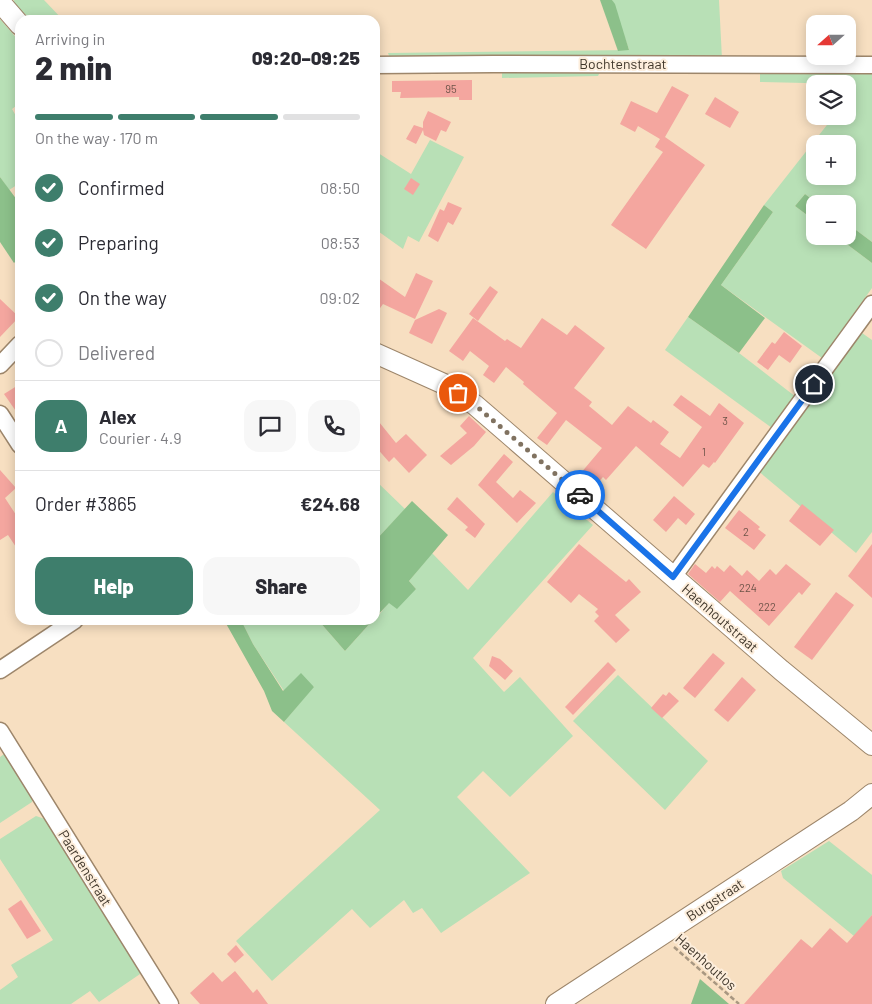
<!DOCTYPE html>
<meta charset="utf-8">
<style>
:root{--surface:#fff;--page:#f7f7f7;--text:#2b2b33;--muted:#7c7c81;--line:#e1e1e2;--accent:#3e7e6c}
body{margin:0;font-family:Barlow,sans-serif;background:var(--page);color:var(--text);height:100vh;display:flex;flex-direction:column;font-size:19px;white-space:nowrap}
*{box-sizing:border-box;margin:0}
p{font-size:16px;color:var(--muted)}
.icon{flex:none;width:28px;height:28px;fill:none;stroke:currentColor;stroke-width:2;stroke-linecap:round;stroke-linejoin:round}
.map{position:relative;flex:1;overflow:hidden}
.sheet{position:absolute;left:15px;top:15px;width:365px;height:610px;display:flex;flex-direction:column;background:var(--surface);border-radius:15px;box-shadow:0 2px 12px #0003}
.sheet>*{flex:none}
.needle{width:32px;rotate:249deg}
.controls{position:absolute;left:806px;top:15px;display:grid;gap:10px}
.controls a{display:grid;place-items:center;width:50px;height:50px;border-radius:10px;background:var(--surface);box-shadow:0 2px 12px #0003;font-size:25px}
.pin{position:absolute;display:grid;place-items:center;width:42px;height:42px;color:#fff;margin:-21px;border:2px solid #fff;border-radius:50%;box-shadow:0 1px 5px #0007}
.courier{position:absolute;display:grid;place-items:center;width:50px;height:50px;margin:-25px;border:4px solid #1a73e8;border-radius:50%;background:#fff;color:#222;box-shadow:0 1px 6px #0007}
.overview em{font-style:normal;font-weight:800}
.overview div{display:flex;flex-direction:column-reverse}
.overview{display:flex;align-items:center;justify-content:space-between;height:85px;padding:0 20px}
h1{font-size:32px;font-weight:800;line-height:38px}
.bar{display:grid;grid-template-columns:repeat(4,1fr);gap:8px 5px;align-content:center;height:60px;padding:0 20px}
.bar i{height:6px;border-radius:4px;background:var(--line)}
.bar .on{background:var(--accent)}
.bar p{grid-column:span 4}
.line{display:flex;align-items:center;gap:12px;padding:0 20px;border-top:1px solid var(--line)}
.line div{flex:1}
.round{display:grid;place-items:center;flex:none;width:52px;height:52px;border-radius:15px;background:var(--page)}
ol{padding:0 20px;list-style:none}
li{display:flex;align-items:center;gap:15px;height:55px}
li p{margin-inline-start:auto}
li .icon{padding:5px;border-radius:50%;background:var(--accent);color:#fff;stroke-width:4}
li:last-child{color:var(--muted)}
li i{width:28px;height:28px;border:2px solid var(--line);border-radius:50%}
.cta{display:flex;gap:10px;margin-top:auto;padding:10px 20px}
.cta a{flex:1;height:58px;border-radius:15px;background:var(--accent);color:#fff;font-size:20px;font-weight:800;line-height:58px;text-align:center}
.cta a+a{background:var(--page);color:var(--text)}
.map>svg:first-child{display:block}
.green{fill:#b8e0b6;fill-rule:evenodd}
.forest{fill:#8cc08a}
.building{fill:#f4a69f}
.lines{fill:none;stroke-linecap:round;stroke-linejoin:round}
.minor-casing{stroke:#9d866b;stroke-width:19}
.tertiary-casing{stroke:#9d866b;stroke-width:22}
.path{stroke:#a89781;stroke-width:2.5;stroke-dasharray:5 2.5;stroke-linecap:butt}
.minor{stroke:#fff;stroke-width:16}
.tertiary{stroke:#fff;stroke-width:20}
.done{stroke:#807260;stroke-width:5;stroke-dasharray:0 9}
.route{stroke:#1a73e8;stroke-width:6}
.labels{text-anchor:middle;stroke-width:4;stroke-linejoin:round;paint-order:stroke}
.number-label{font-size:11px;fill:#6d5348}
.street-label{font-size:14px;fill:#40372b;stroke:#fdeedc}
</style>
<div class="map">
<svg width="872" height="1004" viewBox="0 0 872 1004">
<rect width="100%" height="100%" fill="#f7dfc1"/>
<!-- green -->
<g class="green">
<path d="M14,0h30l19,20h-32l-17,-17z"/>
<path d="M612,0h107l3,59 -331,2 -3,-8 241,-3z"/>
<path d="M0,19l20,23v61l-8,6 8,14v60l-11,7 -9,-13z"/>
<path d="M602,68l-4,8 -96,2v-6z"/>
<path d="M872,70v172l-24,-18v-20h-30l-13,-10 -10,12 20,15v15h21l36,27v25l-50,70 -101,-73 52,-73 -9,-7 70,-89h14v-32l-88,-2v-10zM815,144h33v32h-33z"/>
<path d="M430,140l34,17 -45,85 -11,-6 -5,13 -28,-20v-78l36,23z"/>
<path d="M688,317l51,36 57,44 -24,31 -107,-78z"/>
<path d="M862,333l10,7v192l-16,21 -99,-83z"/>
<path d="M375,480l30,29 -30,32z"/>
<path d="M553,492l40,33 -120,133 31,34 16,-15 53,59 -63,61 -27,-26 -26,26 73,76 -89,60 -19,-25 -9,5 -9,-13 -34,28 -18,-19 -80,72 -36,-40 144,-131 -96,-88 30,-36 -30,5 -31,-47 -12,-24h77l27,31 28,-31h2l14,-18 27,-13 -7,-8 23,-28 36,37z"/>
<path d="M618,675l90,86 -43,49 -92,-89z"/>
<path d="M7,752l26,44 -1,6 -32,21v-66z"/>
<path d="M36,816l12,4 95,152 -44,30 -9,-11 -19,13h-71v-14l18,-13 -7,-12 42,-25 -53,-81v-20z"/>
<path d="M829,841l43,34v40l-18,21 -71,-58 -2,-7z"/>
</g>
<!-- forest -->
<g class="forest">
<path d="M600,0h12l3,4 14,46 -11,1z"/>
<path d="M0,177l20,27v53l-6,6 -14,-21z"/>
<path d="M805,194l13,10h-3v17l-20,-15z"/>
<path d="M764,205l9,7 -52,73 44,33 -26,35 -51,-36z"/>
<path d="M848,224l24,18v21l-36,-27h12z"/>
<path d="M412,501l36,34 -39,46 7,8 -19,20 -8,-6 -14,15v-77z"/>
<path d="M224,620h17l12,24 30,47 18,-18 13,14 -30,35 -12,-11 -8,-20z"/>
<path d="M318,620h55l-28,31z"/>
<path d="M700,979l29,25h-38z"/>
</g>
<!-- building -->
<g class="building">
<path d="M472,80v20h-13v-3l-59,1 1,-6h-9v-11z"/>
<path d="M672,86l17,9 -24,42 40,28 -59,84 -35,-24 52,-73 -8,-5 5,-8 -22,-13 -3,6 -15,-8 11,-23 26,12z"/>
<path d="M715,97l24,15 -9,16 -25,-14z"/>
<path d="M428,111l23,11 -5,10 -5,-2 -5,11 -12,-6 -1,-5 -7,14 -10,-5 8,-14 9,3v-6z"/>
<path d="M411,178l9,6 -7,11 -9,-6z"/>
<path d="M448,202l14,6 -9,17 -5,-3 -10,20 -10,-6 12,-27 4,2z"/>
<path d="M416,273l17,8 -18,38 -32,-15 -8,11v-39l30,21z"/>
<path d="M490,286l8,6 -20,29 -9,-7z"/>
<path d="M0,299l19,18 -19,20z"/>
<path d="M439,309l8,4 -15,31 -23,-11 6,-13z"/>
<path d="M473,318l32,23 2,-2 14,9 21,-30 25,17 8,-10 30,23 -31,40 18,14 -3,4 23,19 16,-19 23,17 2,-3 16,12 -9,12 20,14 22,-31 -29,-22 8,-10 29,21 9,-13 25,20 -29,40 -1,-1 -5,6 -6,-4 -20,23 -47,-41 -30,34 -3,-3 -8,9 -15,-12 22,-26 -36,-28 -19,25 -10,-7 20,-25 -34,-29 1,-2 -18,-15 -12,16 -11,-8 6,-9 -19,-15 -7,10 -14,-10z"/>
<path d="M784,332l18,14 -12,17 -11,-8 -11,15 -11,-8 15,-20 3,2z"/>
<path d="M20,384v33l-16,-23z"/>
<path d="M469,416l17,16 -12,14 -23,19 -11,-9 27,-23 -7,-7z"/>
<path d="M375,417l21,26 10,-9 21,21 -18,18 -15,-16 -5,5 -14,-16z"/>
<path d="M504,454l9,8 -17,20 17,16 7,-8 16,13 -19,20 -39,-38z"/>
<path d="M0,470l16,18 -11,10 15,23v32l-12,-18 -8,5z"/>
<path d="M674,496l21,18 -9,11 -8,-7 -12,14 -13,-12z"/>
<path d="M457,497l28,27 -10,14 -10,-8 3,-3 -21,-18z"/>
<path d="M802,504l32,26 -14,16 -31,-25z"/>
<path d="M739,510l21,17 -2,2 8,6 -12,15 -29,-22z"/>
<path d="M579,544l47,38 3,-3 12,13 -26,23 15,15 -14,13 -22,-22 5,-5 -4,-4 3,-3 -19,-15 -8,9 -24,-21z"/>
<path d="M872,544v54l-24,-22z"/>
<path d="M695,564l11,9 6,-7 3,3 2,-3 7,6 6,-7 12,11 5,-6 12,11 11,-12 6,6 10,-11 25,20 -9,11 -3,-3 -30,34 -39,-35 -10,11 -32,-28z"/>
<path d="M836,592l18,13 -42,55 -18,-13z"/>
<path d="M713,653l12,10 -30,35 -12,-10z"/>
<path d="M492,656l8,3 13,12 -8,9 -16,-14z"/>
<path d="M608,662l8,8 -43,45 -8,-8z"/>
<path d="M742,677l14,13 -28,32 -14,-12z"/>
<path d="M669,692l10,9 -17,17 -11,-10 12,-14 3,2z"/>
<path d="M21,900l20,31 -14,8 -19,-30z"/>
<path d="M872,915v89h-128l57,-65 11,9 18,-20 17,15z"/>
<path d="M236,945l8,10 -9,8 -8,-9z"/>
<path d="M235,971l18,22 4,-4 11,15h-68l-10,-11 23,-21 9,10z"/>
</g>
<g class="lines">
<defs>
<g id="minor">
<path d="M375,65l118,-1 379,1"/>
<path d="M0,365l20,-21"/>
<path d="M0,414l20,31"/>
<path d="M673,577l199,-273"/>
<path d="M0,670l75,-50"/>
<path d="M0,731l170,273"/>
</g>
<g id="tertiary">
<path d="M0,2l20,23"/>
<path d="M375,353l69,31 31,21 306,265 91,75"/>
<path d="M556,1004l295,-193 21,-17"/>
</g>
</defs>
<!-- minor casing -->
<use href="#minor" class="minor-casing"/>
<!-- tertiary casing -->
<use href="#tertiary" class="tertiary-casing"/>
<!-- path -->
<path class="path" d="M674,947l65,57"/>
<!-- minor -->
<use href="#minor" class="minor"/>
<!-- tertiary -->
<use href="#tertiary" class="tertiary"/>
</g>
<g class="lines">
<!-- done -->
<path class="done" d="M458,393l17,12 105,90"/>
<!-- route -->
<path class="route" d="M580,495l93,82 141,-193"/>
</g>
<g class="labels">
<!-- number labels -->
<g class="number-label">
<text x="451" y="93">95</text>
<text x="725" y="425">3</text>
<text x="704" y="456">1</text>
<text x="746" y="536">2</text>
<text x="748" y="592">224</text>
<text x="767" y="611">222</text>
</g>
<!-- street labels -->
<g class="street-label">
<text x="623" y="69">Bochtenstraat</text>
<text transform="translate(720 618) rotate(41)" y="5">Haenhoutstraat</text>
<text transform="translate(85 868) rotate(58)" y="5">Paardenstraat</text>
<text transform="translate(715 900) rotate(-33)" y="5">Burgstraat</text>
<text transform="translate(706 962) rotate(42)" y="5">Haenhoutlos</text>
</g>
</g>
</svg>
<div class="controls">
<a><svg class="needle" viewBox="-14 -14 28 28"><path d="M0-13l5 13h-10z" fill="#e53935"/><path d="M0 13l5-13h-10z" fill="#7c7c81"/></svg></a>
<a><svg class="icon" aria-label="layers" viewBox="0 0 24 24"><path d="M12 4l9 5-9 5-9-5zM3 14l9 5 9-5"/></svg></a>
<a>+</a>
<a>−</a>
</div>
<div class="pin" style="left:458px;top:393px;background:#ea580c"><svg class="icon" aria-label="bag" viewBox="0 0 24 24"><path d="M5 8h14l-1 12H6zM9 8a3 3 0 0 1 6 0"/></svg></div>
<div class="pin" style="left:814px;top:384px;background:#1f2937"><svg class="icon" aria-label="home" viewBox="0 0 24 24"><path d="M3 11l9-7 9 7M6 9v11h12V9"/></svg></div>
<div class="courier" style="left:580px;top:495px"><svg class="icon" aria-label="car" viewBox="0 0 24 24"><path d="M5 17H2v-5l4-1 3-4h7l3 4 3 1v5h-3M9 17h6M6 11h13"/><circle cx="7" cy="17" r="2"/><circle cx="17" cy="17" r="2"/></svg></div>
<section class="sheet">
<div class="overview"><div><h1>2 min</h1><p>Arriving in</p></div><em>09:20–09:25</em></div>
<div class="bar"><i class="on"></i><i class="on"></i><i class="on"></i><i></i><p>On the way · 170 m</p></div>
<ol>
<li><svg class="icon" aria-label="check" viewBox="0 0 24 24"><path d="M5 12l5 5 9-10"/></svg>Confirmed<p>08:50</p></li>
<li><svg class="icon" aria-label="check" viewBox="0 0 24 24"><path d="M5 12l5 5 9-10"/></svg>Preparing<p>08:53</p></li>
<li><svg class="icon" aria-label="check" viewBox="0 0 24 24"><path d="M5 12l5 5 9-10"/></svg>On the way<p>09:02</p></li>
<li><i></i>Delivered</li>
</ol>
<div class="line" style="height:90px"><b class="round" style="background:var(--accent);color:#fff">A</b><div><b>Alex</b><p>Courier · 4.9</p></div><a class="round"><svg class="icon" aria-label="chat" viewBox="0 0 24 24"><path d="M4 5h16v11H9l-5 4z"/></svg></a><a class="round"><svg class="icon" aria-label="phone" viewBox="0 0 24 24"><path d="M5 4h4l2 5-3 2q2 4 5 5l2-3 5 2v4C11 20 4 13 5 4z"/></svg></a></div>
<div class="line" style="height:65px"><div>Order #3865</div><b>€24.68</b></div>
<div class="cta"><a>Help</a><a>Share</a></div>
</section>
</div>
